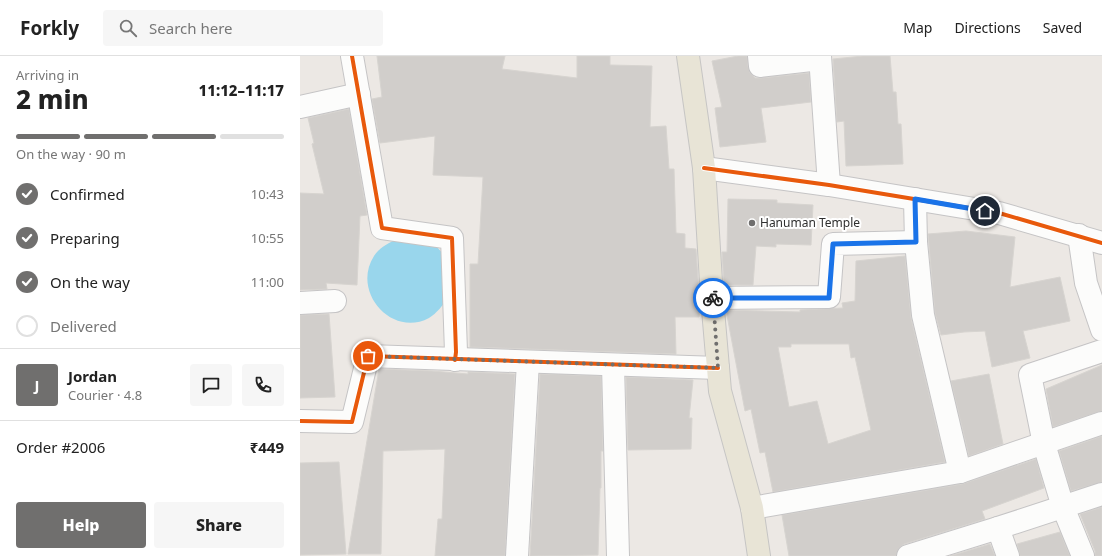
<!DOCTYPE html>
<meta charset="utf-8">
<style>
:root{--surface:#fff;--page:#f6f6f6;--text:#222;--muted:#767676;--line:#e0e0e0;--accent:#706f6e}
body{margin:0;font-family:"Noto Sans",sans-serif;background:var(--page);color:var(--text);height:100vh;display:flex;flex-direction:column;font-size:15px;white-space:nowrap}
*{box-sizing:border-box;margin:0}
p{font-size:13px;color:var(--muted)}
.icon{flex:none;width:22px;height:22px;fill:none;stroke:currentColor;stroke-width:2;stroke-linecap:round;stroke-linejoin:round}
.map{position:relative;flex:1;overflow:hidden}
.drawer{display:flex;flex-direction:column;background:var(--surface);width:300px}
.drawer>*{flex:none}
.pin{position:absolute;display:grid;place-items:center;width:34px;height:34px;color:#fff;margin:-17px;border:2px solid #fff;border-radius:50%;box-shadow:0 1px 4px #0007}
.courier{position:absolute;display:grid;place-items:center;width:40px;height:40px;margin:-20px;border:3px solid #1a73e8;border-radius:50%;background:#fff;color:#222;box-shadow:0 1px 5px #0007}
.summary em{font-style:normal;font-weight:800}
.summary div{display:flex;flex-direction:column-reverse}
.summary{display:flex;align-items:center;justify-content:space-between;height:68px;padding:0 16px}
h1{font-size:26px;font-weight:800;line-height:30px}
.bar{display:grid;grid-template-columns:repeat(4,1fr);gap:6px 4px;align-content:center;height:48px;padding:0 16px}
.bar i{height:5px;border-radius:3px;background:var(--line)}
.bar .current{background:var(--accent)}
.bar p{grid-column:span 4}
.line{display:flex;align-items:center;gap:10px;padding:0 16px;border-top:1px solid var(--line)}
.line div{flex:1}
.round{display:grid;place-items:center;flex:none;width:42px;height:42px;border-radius:4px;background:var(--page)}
ol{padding:0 16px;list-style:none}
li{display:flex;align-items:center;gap:12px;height:44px}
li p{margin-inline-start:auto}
li .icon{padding:4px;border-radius:50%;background:var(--accent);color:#fff;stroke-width:4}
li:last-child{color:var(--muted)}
li i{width:22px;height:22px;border:2px solid var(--line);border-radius:50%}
.cta{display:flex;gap:8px;margin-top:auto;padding:8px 16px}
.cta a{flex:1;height:46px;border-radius:4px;background:var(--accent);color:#fff;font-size:16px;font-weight:800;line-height:46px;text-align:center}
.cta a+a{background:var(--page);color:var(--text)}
header{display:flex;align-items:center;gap:24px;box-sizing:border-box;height:56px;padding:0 20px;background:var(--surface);border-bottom:1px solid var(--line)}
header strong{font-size:19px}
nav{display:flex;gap:22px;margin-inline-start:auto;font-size:14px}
.search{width:280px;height:36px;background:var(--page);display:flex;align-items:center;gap:10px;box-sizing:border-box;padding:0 14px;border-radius:4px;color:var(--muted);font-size:15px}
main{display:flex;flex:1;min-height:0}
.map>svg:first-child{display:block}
.water{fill:#99d6ec}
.building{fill:#d1cecb;stroke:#d7d4d0;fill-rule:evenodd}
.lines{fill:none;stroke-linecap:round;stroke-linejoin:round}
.minor-casing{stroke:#c5c4c5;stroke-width:24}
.primary-casing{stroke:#c6c5c4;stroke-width:24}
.minor{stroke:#fcfcfb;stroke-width:22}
.primary{stroke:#e8e4d6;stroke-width:22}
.cycleway-casing{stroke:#fff;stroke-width:6}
.cycleway{stroke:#e8590c;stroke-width:4}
.done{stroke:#706f6e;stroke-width:4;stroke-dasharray:0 7.2}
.route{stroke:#1a73e8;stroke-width:5}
.poi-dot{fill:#706f6e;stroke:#fff;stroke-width:1.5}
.labels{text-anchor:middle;stroke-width:4;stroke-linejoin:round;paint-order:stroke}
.poi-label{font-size:12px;fill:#2e2e2e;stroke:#fff;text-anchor:start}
</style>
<header>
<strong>Forkly</strong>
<div class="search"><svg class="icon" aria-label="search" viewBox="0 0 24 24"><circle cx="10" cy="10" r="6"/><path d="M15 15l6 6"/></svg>Search here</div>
<nav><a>Map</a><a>Directions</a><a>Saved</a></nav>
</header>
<main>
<section class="drawer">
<div class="summary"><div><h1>2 min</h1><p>Arriving in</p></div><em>11:12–11:17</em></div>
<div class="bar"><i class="current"></i><i class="current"></i><i class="current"></i><i></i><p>On the way · 90 m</p></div>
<ol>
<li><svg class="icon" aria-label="check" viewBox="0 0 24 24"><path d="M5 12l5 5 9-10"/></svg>Confirmed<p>10:43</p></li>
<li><svg class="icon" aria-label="check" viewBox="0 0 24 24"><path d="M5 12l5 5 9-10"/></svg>Preparing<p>10:55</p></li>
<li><svg class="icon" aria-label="check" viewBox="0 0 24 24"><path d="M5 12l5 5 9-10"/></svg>On the way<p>11:00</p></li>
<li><i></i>Delivered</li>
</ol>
<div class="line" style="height:72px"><b class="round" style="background:var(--accent);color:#fff">J</b><div><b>Jordan</b><p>Courier · 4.8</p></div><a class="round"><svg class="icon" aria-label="chat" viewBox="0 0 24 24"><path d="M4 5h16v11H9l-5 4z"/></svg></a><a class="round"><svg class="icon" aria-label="phone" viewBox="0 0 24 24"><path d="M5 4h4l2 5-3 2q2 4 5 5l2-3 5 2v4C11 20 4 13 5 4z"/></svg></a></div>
<div class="line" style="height:52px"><div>Order #2006</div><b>₹449</b></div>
<div class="cta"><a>Help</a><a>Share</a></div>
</section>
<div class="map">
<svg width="802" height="500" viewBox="0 0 802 500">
<rect width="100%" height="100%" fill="#ece8e4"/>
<!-- water -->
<path class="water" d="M95,184l41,6 10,11 2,41c-6,8 -11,15 -19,20 -37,20 -78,-26 -55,-62 5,-8 13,-12 21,-16z"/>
<!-- building -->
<g class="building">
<path d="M77,0h128l-3,13 75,9v-22h33v9l42,1 -2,61 16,-1 3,43h5l2,64 9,1v14l11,1 4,58 -1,10h-24l1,37 -206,-7v-83h8l5,-87 -50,-2 2,-39 -55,7 -8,-44 10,-2z"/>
<path d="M438,0h9l1,11 2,6 5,5h6l48,-5 2,29 -50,6 5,34 -46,5 -5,-39 7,-1 -10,-46z"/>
<path d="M563,0h27l3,36h3l2,32h3l2,40 -57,2 -2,-45 -7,1 -4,-63z"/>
<path d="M49,53l18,106 -7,1 -3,69 -31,-2 1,6 -27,1v-97l24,1 -12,-50 2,-1 -6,-25z"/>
<path d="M428,143l49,1v3l36,2 -2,40 -35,-1v3l-20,-1 -3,39h-29l-2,-33h5z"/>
<path d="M666,175l49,6 -5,50 50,-10 10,44 -47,10 7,27 -38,9 -7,-36 -21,1 -23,3 -6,-22 -7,-79z"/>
<path d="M605,200l6,62 34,144 -172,30 -8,-40 -5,1 -9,-44 -6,2 -19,-101 74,2v-2l43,-2 -1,-5 13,-2 1,-40zM491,288h58l2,14 4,-1 16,73 -43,14 -11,-43 -28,6 -11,-60h13z"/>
<path d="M29,258l6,83 -35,1v-83z"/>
<path d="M802,309v46l-49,16 -7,-38z"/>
<path d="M79,313l53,2 36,3v-2l47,2 -10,182h-70l3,-37h4l3,-70 -62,2 -2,103h-33z"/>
<path d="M240,318l61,2 2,75h-2v37h-1l-2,67 -68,1z"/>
<path d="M689,318l14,70 -34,12 -18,-75z"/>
<path d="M326,321l67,3 -4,38h3l-1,31 -63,1z"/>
<path d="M802,380v46l-31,9 -12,-40z"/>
<path d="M736,403l8,29 -62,23 3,8 -81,25 -5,4 -3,8h-107l-7,-41 180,-31z"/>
<path d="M39,406l7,92 -46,1v-92z"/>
<path d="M802,451v49h-7v-5l-15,-37z"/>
<path d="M760,476l10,24h-50l-3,-12z"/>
<path d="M690,488l5,12h-45z"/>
</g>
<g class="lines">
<defs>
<g id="minor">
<path d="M52,0l30,172 70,10 4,114 -1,8"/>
<path d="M459,0l1,10 60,-7"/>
<path d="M520,0l9,129"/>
<path d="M0,51l59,-13"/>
<path d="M404,112l125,17 170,28 103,30"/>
<path d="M615,143l1,43 7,73 37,157"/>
<path d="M779,179l7,48 16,47"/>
<path d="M412,242l117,-1 4,-53 83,-2"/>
<path d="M0,247l35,-2"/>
<path d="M313,309l5,191"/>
<path d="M0,365l52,1 16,-66 350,12"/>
<path d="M452,452l208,-36 142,-49"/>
<path d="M698,472l104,-34"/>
<path d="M217,500l11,-194"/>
<path d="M608,500l90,-28 10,28"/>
<path d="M783,500l-20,-49 -19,-63 -14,-69 72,-24"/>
</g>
<path id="primary" d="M388,0l16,112 8,130 8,93 32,117 7,48"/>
</defs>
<!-- minor casing -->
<use href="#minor" class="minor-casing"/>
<!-- primary casing -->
<use href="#primary" class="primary-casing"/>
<!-- minor -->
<use href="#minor" class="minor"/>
<!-- primary -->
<use href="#primary" class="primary"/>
<defs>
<g id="cycleway">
<path d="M52,0l30,172 70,10 4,114 -1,8"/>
<path d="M404,112l125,17 170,28 103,30"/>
<path d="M0,365l52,1 16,-66 350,12"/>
</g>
</defs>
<!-- cycleway casing -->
<use href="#cycleway" class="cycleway-casing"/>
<!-- cycleway -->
<use href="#cycleway" class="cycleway"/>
</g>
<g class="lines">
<!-- done -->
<path class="done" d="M68,300l350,12 -5,-70"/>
<!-- route -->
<path class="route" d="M413,242h116l4,-54 83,-2 -1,-43 70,12"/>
</g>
<!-- markers -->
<circle class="poi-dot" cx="452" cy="167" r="4"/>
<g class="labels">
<!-- poi labels -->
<g class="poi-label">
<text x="460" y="171">Hanuman Temple</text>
</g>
</g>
</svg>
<div class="pin" style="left:68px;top:300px;background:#ea580c"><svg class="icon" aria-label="bag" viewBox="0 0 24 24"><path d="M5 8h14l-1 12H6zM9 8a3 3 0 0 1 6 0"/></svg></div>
<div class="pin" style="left:685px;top:155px;background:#1f2937"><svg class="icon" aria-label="home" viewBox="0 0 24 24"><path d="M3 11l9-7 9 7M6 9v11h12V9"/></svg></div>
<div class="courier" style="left:413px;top:242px"><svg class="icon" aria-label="bike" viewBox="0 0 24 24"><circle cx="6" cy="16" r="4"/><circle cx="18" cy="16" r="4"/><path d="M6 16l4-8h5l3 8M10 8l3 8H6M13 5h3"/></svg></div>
</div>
</main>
